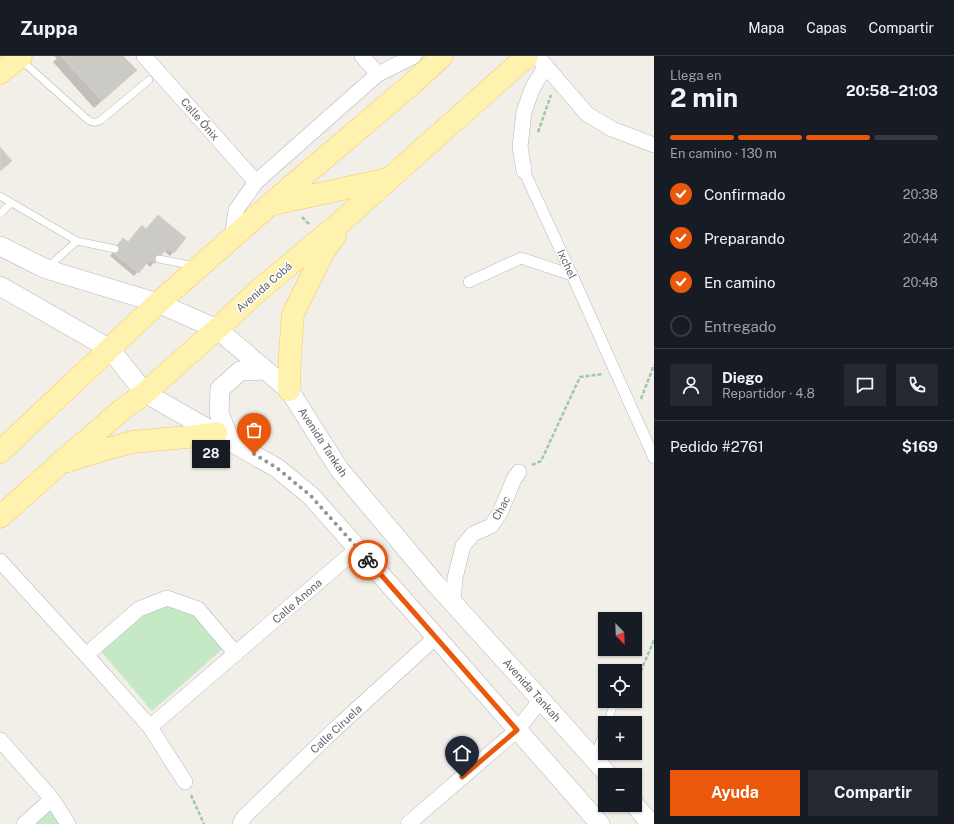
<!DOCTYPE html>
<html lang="es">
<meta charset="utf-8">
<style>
:root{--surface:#171b24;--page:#242831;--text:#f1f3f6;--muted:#9ea1a6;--line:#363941;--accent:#ea580c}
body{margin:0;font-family:"Public Sans",sans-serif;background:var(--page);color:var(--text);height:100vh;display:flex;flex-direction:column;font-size:15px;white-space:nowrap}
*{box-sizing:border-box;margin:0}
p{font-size:13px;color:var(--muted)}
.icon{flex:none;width:22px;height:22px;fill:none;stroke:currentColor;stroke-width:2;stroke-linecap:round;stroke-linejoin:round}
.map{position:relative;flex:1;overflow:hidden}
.side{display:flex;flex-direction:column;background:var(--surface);width:300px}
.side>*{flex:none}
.needle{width:26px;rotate:157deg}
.fabs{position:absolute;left:598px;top:556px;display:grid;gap:8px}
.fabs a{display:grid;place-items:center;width:44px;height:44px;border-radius:0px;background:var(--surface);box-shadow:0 1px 3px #0004;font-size:20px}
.pin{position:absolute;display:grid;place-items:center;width:34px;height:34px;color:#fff;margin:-41px -17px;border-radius:50% 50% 50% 0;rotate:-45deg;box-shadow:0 0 4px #0007}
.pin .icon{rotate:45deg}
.courier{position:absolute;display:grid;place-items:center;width:40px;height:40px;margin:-20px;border:3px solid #ea580c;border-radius:50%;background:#fff;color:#222;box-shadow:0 1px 5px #0007}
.bubble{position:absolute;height:28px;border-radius:0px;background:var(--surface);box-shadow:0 1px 3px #0004;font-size:13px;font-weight:700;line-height:28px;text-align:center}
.head em{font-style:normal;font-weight:700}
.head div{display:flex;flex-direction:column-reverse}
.head{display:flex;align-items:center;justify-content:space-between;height:68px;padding:0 16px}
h1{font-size:26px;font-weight:700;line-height:30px}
.bar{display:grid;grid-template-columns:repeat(4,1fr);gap:6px 4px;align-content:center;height:48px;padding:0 16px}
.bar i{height:5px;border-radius:3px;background:var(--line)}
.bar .selected{background:var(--accent)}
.bar p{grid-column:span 4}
.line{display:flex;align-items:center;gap:10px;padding:0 16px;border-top:1px solid var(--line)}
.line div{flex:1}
.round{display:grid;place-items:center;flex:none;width:42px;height:42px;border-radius:0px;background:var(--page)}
ol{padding:0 16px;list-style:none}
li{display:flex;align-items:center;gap:12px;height:44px}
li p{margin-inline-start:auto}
li .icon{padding:4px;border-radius:50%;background:var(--accent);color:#fff;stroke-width:4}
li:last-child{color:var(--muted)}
li i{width:22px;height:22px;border:2px solid var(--line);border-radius:50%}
.button{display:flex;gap:8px;margin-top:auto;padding:8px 16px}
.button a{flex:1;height:46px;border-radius:0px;background:var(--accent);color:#fff;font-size:16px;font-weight:700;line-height:46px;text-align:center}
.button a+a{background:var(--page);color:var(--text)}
header{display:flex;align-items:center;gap:24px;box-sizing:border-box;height:56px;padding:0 20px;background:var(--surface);border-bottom:1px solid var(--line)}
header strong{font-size:19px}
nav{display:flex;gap:22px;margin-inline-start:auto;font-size:14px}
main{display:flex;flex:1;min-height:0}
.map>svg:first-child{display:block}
.green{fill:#c5e8c5}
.shadow{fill:#0003}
.building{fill:#cccac5;stroke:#d6d1c6}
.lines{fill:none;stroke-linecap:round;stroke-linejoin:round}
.service-casing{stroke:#b5b8bc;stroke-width:8}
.pedestrian-casing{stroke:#b5b8bc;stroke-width:12}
.minor-casing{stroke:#b5b8bc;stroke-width:16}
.tertiary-casing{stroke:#b5b8bc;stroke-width:20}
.primary-casing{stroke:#f2c960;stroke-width:23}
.path{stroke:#9cc7a9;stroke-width:2.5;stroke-dasharray:4 2;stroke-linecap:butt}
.service{stroke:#fff;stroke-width:7}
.pedestrian{stroke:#fff;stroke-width:11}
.minor{stroke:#fff;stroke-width:15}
.tertiary{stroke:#fff;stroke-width:19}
.primary{stroke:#fff2af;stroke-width:22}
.done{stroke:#929495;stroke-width:4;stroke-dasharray:0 7.2}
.route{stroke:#ea580c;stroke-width:5}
.labels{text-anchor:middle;stroke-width:3;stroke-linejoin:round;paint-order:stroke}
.street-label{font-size:11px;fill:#5f6368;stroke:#fff}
</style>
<header>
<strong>Zuppa</strong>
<nav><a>Mapa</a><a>Capas</a><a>Compartir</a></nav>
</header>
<main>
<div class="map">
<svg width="654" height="768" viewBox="0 0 654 768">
<rect width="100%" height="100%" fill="#f1efe8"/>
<!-- green -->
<g class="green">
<path d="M178,549l24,11 24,30 -74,65 -52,-61 39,-32 18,-10z"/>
<path d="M51,751l12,17h-30z"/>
</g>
<!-- shadow -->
<g class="shadow">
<path d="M54,0h68l6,21 -34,31 -41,-46 4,-4z"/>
<path d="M146,174l39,8 -15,18 -6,-5 -14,16 -4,-4 -12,13 -24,-20 10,-13h8z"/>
</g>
<!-- building -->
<g class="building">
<path d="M61,0h62l14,14 -35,31z"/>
<path d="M0,91l12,14 -12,10z"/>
<path d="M158,159l28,23 -12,15 -7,-5 -13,16 -5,-4 -10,13 -27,-21 11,-14 5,4 14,-17 4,4z"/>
</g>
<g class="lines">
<defs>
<g id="service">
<path d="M20,3l68,61c5,3 8,3 13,0l48,-40"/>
<path d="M0,140l77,45 38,8"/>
<path d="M0,158l11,-11"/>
<path d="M159,203l36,7"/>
<path d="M47,212l30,-27"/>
<path d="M607,667l8,-22"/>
<path d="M594,700l11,-29"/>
</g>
<g id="pedestrian">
<path d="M524,115l48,104 82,183"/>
<path d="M469,226l52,-24 51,17"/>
</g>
<g id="minor">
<path d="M144,0l112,126"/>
<path d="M362,0l16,18"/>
<path d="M537,0l50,58 25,15 42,16"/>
<path d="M524,115l-4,-24 4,-35 8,-23 14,-23"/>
<path d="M232,182l4,-28 20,-28 122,-108 36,-18"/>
<path d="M0,505l86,94 64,72 35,55"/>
<path d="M453,546l2,-24 8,-32 10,-12 18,-8 9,-13 14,-34 5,-7"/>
<path d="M86,599l53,-46 28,-11 31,11 38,45"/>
<path d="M150,671l208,-179"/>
<path d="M0,684l52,59 16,25"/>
<path d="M24,768l28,-25"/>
<path d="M240,768l4,-7 91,-88 101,-92"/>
<path d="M408,768l109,-94 24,-30"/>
</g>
<g id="tertiary">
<path d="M0,190l46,23 112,34 59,26 72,61 50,79 95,113 107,118 67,75"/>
<path d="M0,230l110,63 35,44 132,75 34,28 125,141 164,187"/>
<path d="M230,385l-11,-28 1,-24 20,-18 25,-1"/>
<path d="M635,749l16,19"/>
</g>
<g id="primary">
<path d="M0,17l21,-17"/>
<path d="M273,148l115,-25"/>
<path d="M289,334l1,-36 3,-40 30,-61 12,-17"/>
<path d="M0,396l158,-149 123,-108 132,-112 29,-27"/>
<path d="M68,405l21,-7 43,-12 66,-6 18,-3"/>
<path d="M0,461l58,-52 66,-57 21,-15 72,-64 42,-39 90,-75 40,-36 138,-123"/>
</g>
</defs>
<!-- service casing -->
<use href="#service" class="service-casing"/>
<!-- pedestrian casing -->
<use href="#pedestrian" class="pedestrian-casing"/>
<!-- minor casing -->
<use href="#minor" class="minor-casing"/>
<!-- tertiary casing -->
<use href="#tertiary" class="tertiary-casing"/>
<!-- primary casing -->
<use href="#primary" class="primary-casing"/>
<!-- path -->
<g class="path">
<path d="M538,76l13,-37"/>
<path d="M302,161l8,8"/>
<path d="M641,343l13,-34"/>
<path d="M532,409l9,-4 39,-84 23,-3"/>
<path d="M635,626l2,-2 17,-40"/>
<path d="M191,739l13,29"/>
</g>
<!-- service -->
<use href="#service" class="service"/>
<!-- pedestrian -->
<use href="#pedestrian" class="pedestrian"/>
<!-- minor -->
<use href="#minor" class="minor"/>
<!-- tertiary -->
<use href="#tertiary" class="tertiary"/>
<!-- primary -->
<use href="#primary" class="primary"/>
</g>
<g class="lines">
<!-- done -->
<path class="done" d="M254,398l23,14 34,28 57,64"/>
<!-- route -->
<path class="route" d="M368,504l149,170 -55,47"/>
</g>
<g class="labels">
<!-- street labels -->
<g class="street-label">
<text transform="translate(200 63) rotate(49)" y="4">Calle Ónix</text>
<text transform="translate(567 208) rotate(65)" y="4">Ixchel</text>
<text transform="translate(264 231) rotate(-41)" y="4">Avenida Cobá</text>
<text transform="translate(323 386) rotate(57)" y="4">Avenida Tankah</text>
<text transform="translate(501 452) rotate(-62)" y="4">Chac</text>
<text transform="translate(297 545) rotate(-41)" y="4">Calle Anona</text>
<text transform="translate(532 634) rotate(48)" y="4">Avenida Tankah</text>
<text transform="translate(336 673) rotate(-43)" y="4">Calle Ciruela</text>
</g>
</g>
</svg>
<div class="fabs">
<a><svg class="needle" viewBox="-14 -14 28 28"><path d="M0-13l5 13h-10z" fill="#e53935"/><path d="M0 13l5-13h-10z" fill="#9ea1a6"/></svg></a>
<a><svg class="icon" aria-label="locate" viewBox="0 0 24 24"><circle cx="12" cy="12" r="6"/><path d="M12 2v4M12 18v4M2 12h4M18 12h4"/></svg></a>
<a>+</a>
<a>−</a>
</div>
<div class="pin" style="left:254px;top:398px;background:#ea580c"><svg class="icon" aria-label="bag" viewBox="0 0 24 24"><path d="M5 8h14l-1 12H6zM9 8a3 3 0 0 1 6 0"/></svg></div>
<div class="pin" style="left:462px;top:721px;background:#1f2937"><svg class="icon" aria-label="home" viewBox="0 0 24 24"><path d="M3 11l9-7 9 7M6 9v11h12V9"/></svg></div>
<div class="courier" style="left:368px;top:504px"><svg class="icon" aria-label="bike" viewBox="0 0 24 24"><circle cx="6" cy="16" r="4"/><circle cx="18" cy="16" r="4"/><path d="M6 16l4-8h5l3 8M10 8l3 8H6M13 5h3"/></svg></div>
<div class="bubble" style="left:192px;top:384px;width:38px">28</div>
</div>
<section class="side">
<div class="head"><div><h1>2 min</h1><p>Llega en</p></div><em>20:58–21:03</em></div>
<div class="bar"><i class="selected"></i><i class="selected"></i><i class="selected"></i><i></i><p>En camino · 130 m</p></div>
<ol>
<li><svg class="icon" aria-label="check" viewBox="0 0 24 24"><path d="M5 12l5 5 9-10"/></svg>Confirmado<p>20:38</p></li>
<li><svg class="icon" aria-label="check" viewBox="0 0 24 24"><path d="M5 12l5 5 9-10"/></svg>Preparando<p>20:44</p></li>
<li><svg class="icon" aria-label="check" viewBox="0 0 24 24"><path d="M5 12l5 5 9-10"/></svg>En camino<p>20:48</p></li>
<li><i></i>Entregado</li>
</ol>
<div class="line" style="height:72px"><a class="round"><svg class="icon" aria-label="person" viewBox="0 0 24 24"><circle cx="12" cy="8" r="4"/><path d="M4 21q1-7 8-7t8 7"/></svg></a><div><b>Diego</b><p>Repartidor · 4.8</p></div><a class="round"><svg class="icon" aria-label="chat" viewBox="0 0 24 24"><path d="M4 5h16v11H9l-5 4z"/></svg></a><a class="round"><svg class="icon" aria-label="phone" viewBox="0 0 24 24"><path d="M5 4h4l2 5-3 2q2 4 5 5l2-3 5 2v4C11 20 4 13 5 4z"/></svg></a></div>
<div class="line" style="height:52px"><div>Pedido #2761</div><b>$169</b></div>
<div class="button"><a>Ayuda</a><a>Compartir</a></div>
</section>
</main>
